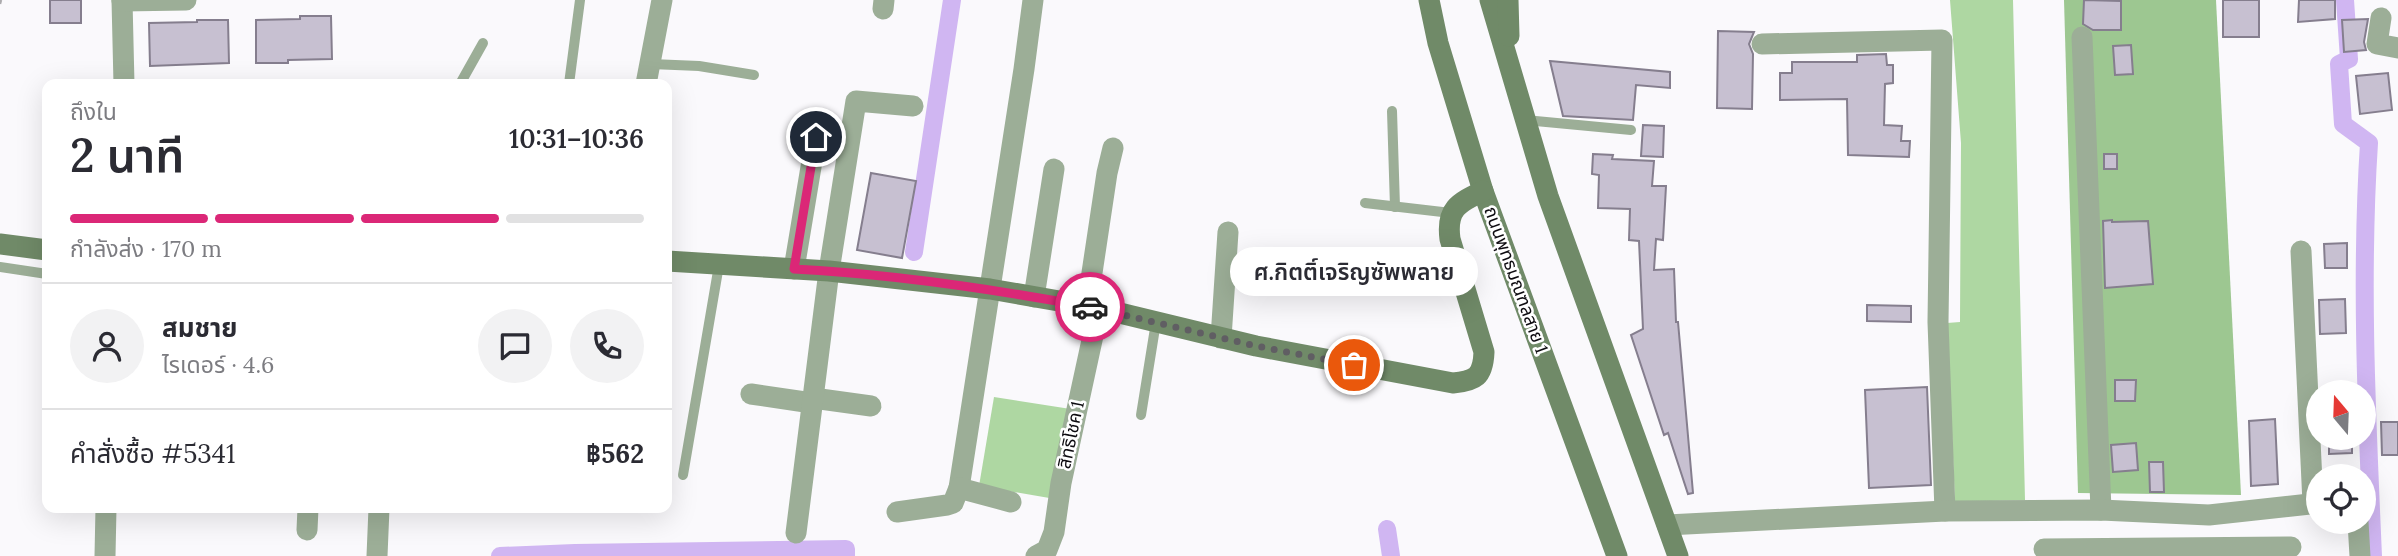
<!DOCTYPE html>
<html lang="th">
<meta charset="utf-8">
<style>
:root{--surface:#fff;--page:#f2f2f3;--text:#2b2b33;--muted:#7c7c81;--line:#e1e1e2;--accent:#db2777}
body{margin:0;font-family:Lora,"Noto Sans Thai",serif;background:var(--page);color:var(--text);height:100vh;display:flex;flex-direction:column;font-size:26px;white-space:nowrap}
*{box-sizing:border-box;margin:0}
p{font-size:23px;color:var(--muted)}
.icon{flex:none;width:38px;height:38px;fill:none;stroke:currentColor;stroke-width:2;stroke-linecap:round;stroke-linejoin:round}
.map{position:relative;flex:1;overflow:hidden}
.side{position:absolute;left:42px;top:79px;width:630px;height:434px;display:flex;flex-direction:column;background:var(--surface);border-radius:14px;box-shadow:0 7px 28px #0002}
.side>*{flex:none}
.needle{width:46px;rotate:341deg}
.tools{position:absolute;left:2306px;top:380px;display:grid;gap:14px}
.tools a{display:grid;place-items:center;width:70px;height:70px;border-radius:50%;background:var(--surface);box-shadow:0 7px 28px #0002;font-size:35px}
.pin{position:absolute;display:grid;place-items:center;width:60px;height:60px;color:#fff;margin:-30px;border:4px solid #fff;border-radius:50%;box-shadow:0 2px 7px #0007}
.courier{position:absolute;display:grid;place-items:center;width:70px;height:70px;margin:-35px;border:5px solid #db2777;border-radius:50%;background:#fff;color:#222;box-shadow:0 2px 9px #0007}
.bubble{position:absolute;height:49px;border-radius:24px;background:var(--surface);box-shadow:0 7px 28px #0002;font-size:23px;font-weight:600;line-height:49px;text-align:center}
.head em{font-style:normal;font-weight:600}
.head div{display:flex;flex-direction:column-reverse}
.head{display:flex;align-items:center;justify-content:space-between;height:119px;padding:0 28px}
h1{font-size:46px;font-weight:600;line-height:52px}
.bar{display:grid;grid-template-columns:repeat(4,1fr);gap:10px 7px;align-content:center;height:84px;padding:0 28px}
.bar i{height:9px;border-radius:5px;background:var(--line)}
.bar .on{background:var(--accent)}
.bar p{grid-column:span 4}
.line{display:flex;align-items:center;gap:18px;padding:0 28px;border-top:2px solid var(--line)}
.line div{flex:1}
.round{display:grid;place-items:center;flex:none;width:74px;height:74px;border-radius:37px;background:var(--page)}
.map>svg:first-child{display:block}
.green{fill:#aed7a2}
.forest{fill:#9dc791}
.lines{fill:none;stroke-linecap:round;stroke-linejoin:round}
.canal{stroke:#d0b6f2;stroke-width:18}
.building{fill:#c7c0d1;stroke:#857e8e;stroke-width:2}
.path{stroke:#acabae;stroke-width:2.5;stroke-dasharray:5 5;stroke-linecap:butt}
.lane{stroke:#9cae97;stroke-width:10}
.street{stroke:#9cae97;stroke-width:21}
.secondary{stroke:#708a68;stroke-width:21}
.done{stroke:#605e63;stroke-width:7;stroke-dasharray:0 12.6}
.route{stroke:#db2777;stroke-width:9}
.labels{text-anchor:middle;stroke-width:5;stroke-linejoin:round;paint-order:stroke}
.street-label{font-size:18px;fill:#0d0b10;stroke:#fff}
</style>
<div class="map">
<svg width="2398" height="556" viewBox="0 0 2398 556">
<rect width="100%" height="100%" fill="#faf9fc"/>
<!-- green -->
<g class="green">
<path d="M1950,0h63l12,500 -70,2 -8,-179 13,-1 1,-179z"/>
<path d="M994,397l83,13 -16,90 -82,-14z"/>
</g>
<!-- forest -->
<path class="forest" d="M2064,0h152l25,495 -163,-2z"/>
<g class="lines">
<!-- canal -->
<g class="canal">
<path d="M2345,0l4,59 -10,5 4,60 26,19c-9,138 -2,276 4,413"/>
<path d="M914,252l38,-252"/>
<path d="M1387,529l4,27"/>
<path d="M500,556l75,-3 271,-4v7"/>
</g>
</g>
<!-- building -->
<g class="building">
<rect x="50" y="0" width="31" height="23"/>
<path d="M2084,0l37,1v29h-28l-10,-6z"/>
<rect x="2223" y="0" width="36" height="37"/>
<path d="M2299,0h36v19l-37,3z"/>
<path d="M300,16h31l1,43 -44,1v3h-32v-43l44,-1z"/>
<path d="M2368,19l-4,23 2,8 -22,2 -2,-32z"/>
<path d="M197,20h31l1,43 -79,3 -1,-43 48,-1z"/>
<path d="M1718,31l36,1 -5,12 4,10 -1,55 -35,-1z"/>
<path d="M2131,45l2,29 -18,1 -2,-29z"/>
<path d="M1886,54l1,11h6v18l-8,1 -1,41 18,1 -1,15h9l-1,16 -61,-2 -1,-56 -67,1v-27h12v-11h65v-7z"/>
<path d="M1550,61l120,11v16l-34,-3 -3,35 -70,-4z"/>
<path d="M2388,73l4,37 -32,4 -4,-38z"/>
<path d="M1643,125l21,1 -1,31 -22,-1z"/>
<path d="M1593,154l20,1 -1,4 42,2 -2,25h14l-3,54 -7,-1 -2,31 20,-1 2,53h2l15,171 -5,1 -20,-61 -4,2 -33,-100 12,-6 -4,-88 -10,-1 1,-31 -32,-1 1,-33 -7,-1z"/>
<rect x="2104" y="154" width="13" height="15"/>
<path d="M871,173l45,8 -14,77 -45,-8z"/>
<path d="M2112,220v2l36,-1 5,63 -48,4 -2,-67z"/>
<path d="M2347,243v25h-22l-1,-24z"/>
<path d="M2345,299l1,34 -26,1 -1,-34z"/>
<path d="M1867,305l44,1v16l-44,-1z"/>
<path d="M2115,380h21l-1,21h-20z"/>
<path d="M1927,387l4,98 -62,3 -4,-98z"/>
<path d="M2275,419l3,65 -27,2 -2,-65z"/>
<path d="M2381,422h17v33h-16z"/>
<path d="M2329,438h23v15l-23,1z"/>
<path d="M2136,443l2,27 -25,2 -2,-27z"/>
<path d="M2149,462h14l1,30h-14z"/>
</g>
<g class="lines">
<!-- path -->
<path class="path" d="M0,4l1,-4"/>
<!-- lane -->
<g class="lane">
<path d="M651,64l48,2 55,9"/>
<path d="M460,84l23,-41"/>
<path d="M569,84l11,-84"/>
<path d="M1392,111l3,96"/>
<path d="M1525,120l106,10"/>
<path d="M1365,203l86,10"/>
<path d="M0,267l47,7"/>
<path d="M1141,415l15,-93"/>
<path d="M683,475l36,-210"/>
</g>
<!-- street -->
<g class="street">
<path d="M122,0l2,84"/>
<path d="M122,1l64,-1"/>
<path d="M883,9l1,-9"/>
<path d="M2381,18l-4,26 21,4"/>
<path d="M2082,37l19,473"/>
<path d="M1762,44l180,-4 -4,282 7,189"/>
<path d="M646,84l16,-84"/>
<path d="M2301,251l12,252"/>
<path d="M794,269l22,-132"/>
<path d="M1034,297l20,-128"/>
<path d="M1087,306l20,-133 6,-25"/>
<path d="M1221,338l7,-106"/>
<path d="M751,394l61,9"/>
<path d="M813,398l58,8"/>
<path d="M959,488l65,-419 9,-69"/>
<path d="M897,512l50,-7 6,-2 6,-15 52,14"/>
<path d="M2358,522l2,34"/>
<path d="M1667,525l278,-14 156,-1 108,5 110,-12"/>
<path d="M307,530l1,-22"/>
<path d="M796,533l33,-262 27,-170 57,5"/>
<path d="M2044,549l247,-2"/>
<path d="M105,556l1,-48"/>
<path d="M377,556l2,-48"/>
<path d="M1036,556l11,-6 7,-18 7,-49 38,-175"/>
</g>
<!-- secondary -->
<g class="secondary">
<path d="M1429,0l9,43 45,148 134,365"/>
<path d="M1490,0l58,196 130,360"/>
<path d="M1508,0l1,36"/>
<path d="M0,244l47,6"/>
<path d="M667,261l162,10 161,18 109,19 157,38 197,37c22,-2 30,-6 31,-31l-34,-113c-4,-30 8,-36 33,-48"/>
</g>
</g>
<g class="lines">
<!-- done -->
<path class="done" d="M1090,307l166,39 98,19"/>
<!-- route -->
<path class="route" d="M816,137l-22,132c99,5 199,20 296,38"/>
</g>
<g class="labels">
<!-- street labels -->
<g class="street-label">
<text transform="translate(1516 280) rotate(70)" y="6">ถนนพุทธมณฑลสาย 1</text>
<text transform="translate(1071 435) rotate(-78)" y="6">สิทธิโชค 1</text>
</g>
</g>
</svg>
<div class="tools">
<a><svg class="needle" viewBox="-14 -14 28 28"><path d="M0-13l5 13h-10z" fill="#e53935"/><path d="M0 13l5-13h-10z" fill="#7c7c81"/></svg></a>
<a><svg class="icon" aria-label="locate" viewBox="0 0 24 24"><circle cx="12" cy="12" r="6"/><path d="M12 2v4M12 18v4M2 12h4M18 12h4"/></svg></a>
</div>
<div class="pin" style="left:1354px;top:365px;background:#ea580c"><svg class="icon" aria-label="bag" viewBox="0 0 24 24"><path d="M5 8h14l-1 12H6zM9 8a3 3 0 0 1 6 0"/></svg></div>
<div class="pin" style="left:816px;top:137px;background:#1f2937"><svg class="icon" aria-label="home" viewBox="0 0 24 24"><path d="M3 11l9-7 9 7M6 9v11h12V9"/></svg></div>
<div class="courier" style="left:1090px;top:307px"><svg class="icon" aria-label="car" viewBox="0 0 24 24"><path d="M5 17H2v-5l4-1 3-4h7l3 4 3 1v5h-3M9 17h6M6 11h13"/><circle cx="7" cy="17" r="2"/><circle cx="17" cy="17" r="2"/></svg></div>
<div class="bubble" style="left:1230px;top:247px;width:248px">ศ.กิตติ์เจริญซัพพลาย</div>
<section class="side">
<div class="head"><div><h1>2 นาที</h1><p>ถึงใน</p></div><em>10:31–10:36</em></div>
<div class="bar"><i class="on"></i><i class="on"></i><i class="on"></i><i></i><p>กำลังส่ง · 170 m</p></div>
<div class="line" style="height:126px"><a class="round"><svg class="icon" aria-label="person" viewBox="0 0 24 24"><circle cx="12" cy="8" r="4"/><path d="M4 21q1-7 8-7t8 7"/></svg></a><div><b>สมชาย</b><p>ไรเดอร์ · 4.6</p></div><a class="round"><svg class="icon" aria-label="chat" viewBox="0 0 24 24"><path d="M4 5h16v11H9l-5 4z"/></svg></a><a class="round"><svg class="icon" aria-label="phone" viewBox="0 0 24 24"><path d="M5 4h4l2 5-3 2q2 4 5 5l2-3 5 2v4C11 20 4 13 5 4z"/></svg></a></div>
<div class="line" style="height:91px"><div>คำสั่งซื้อ #5341</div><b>฿562</b></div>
</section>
</div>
